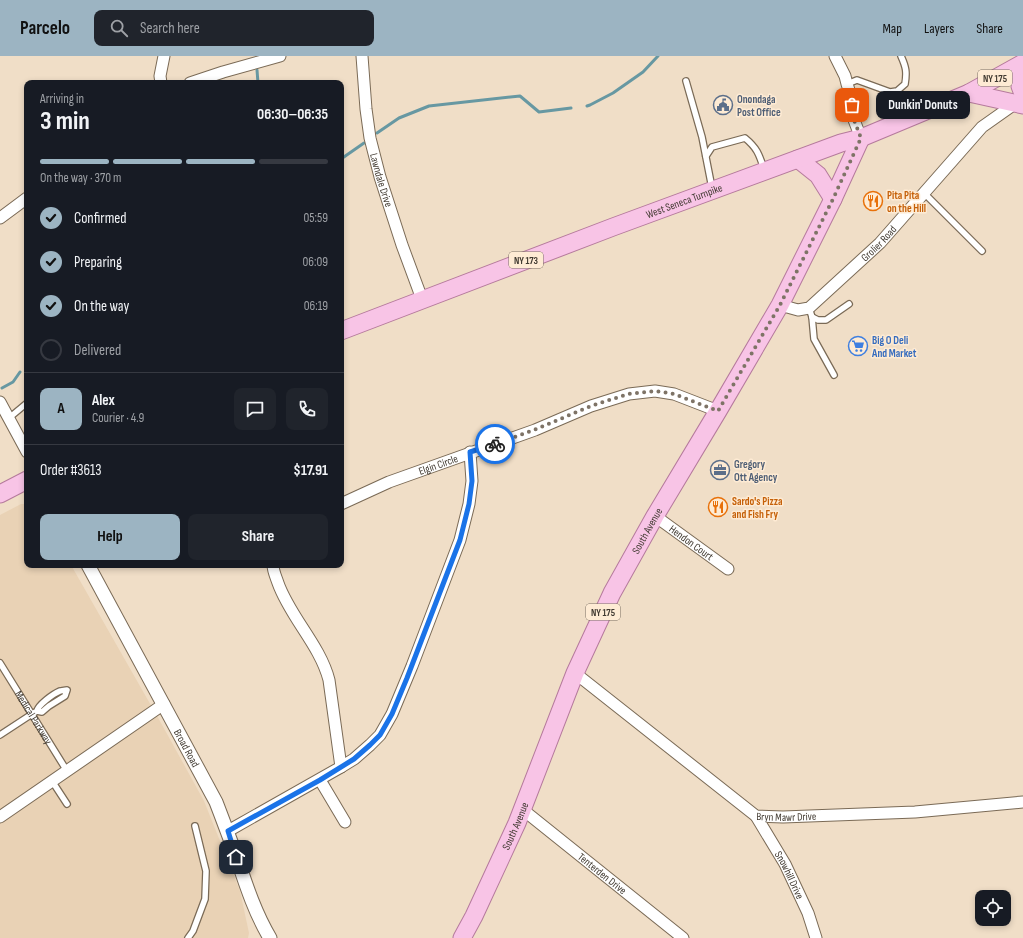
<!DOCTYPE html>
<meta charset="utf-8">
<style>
:root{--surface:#171b24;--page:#20242c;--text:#f1f3f6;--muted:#9ea1a6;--line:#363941;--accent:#9cb4c2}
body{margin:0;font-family:"Sofia Sans Condensed",sans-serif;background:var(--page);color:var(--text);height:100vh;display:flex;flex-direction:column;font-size:15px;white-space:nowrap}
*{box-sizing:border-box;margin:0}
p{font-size:13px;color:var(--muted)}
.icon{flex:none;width:22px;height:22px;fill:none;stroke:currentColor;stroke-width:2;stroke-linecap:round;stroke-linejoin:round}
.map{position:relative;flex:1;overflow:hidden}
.drawer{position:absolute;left:24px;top:24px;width:320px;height:488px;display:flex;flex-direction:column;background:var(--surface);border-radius:8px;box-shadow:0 2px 6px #0003}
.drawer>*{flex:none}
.fabs{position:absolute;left:975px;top:834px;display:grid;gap:8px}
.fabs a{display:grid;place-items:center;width:36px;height:36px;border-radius:8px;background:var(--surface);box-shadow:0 2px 6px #0003;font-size:20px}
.pin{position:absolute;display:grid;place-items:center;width:34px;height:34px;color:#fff;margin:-17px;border-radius:8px;box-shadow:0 2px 6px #0006}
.courier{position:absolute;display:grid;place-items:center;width:40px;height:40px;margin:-20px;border:3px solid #1a73e8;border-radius:50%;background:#fff;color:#222;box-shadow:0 1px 5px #0007}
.bubble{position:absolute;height:28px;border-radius:8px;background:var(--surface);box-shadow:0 2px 6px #0003;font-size:13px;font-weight:700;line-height:28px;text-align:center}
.overview em{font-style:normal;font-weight:700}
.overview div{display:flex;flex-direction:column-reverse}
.overview{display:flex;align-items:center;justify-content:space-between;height:68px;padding:0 16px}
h1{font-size:26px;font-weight:700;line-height:30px}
.bar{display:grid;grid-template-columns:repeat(4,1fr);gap:6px 4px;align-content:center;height:48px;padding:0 16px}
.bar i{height:5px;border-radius:3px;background:var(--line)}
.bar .active{background:var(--accent)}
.bar p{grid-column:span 4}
.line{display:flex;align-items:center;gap:10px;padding:0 16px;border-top:1px solid var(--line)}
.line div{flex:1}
.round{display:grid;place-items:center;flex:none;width:42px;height:42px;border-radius:8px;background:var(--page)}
ol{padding:0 16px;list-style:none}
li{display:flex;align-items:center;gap:12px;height:44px}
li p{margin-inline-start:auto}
li .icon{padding:4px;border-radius:50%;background:var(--accent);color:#111;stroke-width:4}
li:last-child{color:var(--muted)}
li i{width:22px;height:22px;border:2px solid var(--line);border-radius:50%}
.action{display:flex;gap:8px;margin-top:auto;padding:8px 16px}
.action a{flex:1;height:46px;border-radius:8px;background:var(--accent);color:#111;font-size:16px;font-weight:700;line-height:46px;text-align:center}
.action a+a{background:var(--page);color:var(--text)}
header{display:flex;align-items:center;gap:24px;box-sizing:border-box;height:56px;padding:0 20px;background:var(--accent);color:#111}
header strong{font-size:19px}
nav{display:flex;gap:22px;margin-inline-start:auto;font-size:14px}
.search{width:280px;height:36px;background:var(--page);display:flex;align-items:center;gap:10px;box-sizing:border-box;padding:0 14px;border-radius:8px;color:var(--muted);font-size:15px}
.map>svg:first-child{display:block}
.built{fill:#e9d2b5}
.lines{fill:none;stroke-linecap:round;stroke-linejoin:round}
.stream{stroke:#6798a2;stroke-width:3}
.service-casing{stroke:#7a6a56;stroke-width:8}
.minor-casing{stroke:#7a6a56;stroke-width:13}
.tertiary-casing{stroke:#7a6a56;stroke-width:15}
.primary-casing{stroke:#b57a9c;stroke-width:19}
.service{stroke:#fff;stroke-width:5.5}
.minor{stroke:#fff;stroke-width:11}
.tertiary{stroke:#fff;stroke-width:13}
.primary{stroke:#f8c4e6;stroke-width:17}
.done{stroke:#7e7366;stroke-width:4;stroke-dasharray:0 7.2}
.route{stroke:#1a73e8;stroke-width:5}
.labels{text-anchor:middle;stroke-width:3;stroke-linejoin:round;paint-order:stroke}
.shield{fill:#feebd4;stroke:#7a6f62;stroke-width:1}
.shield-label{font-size:10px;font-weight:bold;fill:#413a31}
.service-label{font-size:11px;font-weight:bold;fill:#4e5e75;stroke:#feebd4;text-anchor:start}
.street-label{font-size:11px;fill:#413a31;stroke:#feebd4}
.food-label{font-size:11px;font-weight:bold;fill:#c56008;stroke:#feebd4;text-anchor:start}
.shop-label{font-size:11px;font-weight:bold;fill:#366cbe;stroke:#feebd4;text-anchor:start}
</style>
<header>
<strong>Parcelo</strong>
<div class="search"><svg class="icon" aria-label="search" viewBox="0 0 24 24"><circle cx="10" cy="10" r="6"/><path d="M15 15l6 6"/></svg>Search here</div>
<nav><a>Map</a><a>Layers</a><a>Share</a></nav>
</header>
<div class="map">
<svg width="1023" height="882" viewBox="0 0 1023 882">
<rect width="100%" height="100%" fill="#f0dec7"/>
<!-- built -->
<path class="built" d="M21,448h6v61h44l90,158 43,78 36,90 9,42 -1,5h-248v-423z"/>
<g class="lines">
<!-- stream -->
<g class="stream">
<path d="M257,14l1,13"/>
<path d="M587,50l3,-1 23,-12 30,-21 15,-16"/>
<path d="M377,77l22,-15 30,-12 91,-10 19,16 32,-4"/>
<path d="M341,103l23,-16"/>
<path d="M2,332l11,-6 7,-10"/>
</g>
<defs>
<g id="service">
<path d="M686,25l16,56 10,51"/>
<path d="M847,28l10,-4 33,12 7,-1 8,-7c2,-12 1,-17 -4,-28"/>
<path d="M706,100l6,-9 33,-9c12,10 14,16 19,31"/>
<path d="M924,137l58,58"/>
<path d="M809,252l3,9 2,22 20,36"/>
<path d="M812,261l6,3h8l23,-16"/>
<path d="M9,362l18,-15"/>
<path id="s1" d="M0,607l67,108"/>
<path d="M0,679l32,-21 5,-3 5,1 7,-6 16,-10 2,-6c-2,0 -6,1 -7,1 -7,3 -22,14 -23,20"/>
<path d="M52,725l15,23"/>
<path d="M188,882l5,-7 12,-32 1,-28 -11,-45"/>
</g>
<g id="minor">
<path id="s2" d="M362,0l4,53 4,29 10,39 22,68 20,54"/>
<path d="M835,0l10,20 2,8 2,6 5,30 7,18"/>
<path d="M161,27l-1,-7 4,-20"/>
<path d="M190,27l33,-11 57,-16"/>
<path d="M0,162l27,-20"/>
<path id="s3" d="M780,249l18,5 11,-2 71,-65 102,-116 34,-24"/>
<path d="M0,346l27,50"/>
<path id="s4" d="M341,448l48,-22 146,-52 56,-24 38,-12 26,-3 19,3 44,17"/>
<path id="s5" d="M655,460l73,53"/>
<path d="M273,509c0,6 3,12 5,18 12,34 42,62 51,97l12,87"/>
<path id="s6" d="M575,617l181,143 27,1 132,-5 108,-10"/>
<path d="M320,724l25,42"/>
<path id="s7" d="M522,753l161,129"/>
<path id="s8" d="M756,760l29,48 23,49 8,25"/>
<path d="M0,761l164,-113"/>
<path d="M228,775l113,-64 13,-8 16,-14 10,-10 12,-21 20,-48 48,-126 9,-36 3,-23 -2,-29"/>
</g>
<g id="tertiary">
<path id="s9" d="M88,509l128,237c7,18 14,37 21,56 9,27 18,55 33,80"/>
</g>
<g id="primary">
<path d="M1022,8l-2,22 3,8"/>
<path d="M969,37l54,12"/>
<path d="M798,103l20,16 15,24"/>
<path id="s10" d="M341,275l272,-104 228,-84 20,-5 108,-45 54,-30"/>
<path d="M0,438l27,-14"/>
<path id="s11" d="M462,882l12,-22 43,-93 58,-150 37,-80 43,-77 63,-105 62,-106 53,-106 28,-61"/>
</g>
</defs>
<!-- service casing -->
<use href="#service" class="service-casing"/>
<!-- minor casing -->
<use href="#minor" class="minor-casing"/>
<!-- tertiary casing -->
<use href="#tertiary" class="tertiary-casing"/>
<!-- primary casing -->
<use href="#primary" class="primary-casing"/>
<!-- service -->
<use href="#service" class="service"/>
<!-- minor -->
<use href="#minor" class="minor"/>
<!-- tertiary -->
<use href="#tertiary" class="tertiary"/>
<!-- primary -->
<use href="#primary" class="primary"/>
</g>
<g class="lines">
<!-- done -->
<path class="done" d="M495,388l39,-14 57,-24 37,-12 28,-3 18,3 44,17 62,-106 53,-106 28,-61 -7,-18 -2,-15"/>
<!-- route -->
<path class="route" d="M236,801l-8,-26 92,-51 34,-21 16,-14 10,-10 12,-21 15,-36 53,-138 9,-36 3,-23 -2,-29 25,-8"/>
</g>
<!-- icons -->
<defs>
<symbol id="civic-ring" viewBox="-11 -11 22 22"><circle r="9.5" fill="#feebd4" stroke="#5c6f8a" stroke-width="1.5"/><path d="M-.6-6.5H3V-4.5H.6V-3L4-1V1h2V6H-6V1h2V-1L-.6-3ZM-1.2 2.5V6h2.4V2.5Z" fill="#5c6f8a"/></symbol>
<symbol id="restaurant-ring" viewBox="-11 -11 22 22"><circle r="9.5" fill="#feebd4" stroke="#e8710a" stroke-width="1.5"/><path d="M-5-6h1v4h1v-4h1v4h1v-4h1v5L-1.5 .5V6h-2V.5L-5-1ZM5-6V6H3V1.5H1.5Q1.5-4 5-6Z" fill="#e8710a"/></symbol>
<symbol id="supermarket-ring" viewBox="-11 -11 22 22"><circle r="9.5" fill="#feebd4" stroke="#3f7fe0" stroke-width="1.5"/><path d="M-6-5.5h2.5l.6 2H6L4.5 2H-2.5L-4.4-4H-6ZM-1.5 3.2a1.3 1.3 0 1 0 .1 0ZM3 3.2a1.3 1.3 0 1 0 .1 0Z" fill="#3f7fe0"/></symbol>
<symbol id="office-ring" viewBox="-11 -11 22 22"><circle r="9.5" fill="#feebd4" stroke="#5c6f8a" stroke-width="1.5"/><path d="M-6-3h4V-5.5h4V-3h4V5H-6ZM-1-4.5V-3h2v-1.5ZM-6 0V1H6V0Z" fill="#5c6f8a"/></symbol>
</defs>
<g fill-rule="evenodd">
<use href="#civic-ring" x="712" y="38" width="22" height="22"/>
<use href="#restaurant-ring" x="862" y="134" width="22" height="22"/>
<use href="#supermarket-ring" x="847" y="279" width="22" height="22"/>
<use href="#office-ring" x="709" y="403" width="22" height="22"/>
<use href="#restaurant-ring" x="707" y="440" width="22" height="22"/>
</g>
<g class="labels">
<!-- shield labels -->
<g class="shield">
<rect x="978" y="14" width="34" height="16" rx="3"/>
<rect x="509" y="196" width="34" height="16" rx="3"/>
<rect x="586" y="548" width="34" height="16" rx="3"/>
</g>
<g class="shield-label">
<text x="995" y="26">NY 175</text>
<text x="526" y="208">NY 173</text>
<text x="603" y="560">NY 175</text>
</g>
<!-- service labels -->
<g class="service-label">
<text x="737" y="47">Onondaga<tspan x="737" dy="13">Post Office</tspan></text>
<text x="734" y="412">Gregory<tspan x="734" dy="13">Ott Agency</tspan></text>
</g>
<!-- street labels -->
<g class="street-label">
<text dy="4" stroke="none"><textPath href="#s2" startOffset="126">Lawndale Drive</textPath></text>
<text dy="4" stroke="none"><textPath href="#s10" startOffset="367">West Seneca Turnpike</textPath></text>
<text dy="4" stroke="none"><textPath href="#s3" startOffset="125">Grolier Road</textPath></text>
<text dy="4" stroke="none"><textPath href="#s4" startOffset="105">Elgin Circle</textPath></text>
<text dy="4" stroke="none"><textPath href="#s11" startOffset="448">South Avenue</textPath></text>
<text dy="4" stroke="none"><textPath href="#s5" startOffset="45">Hendon Court</textPath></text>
<text dy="4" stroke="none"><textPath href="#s1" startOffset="64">Medical Parkway</textPath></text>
<text dy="4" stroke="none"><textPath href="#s9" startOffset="208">Broad Road</textPath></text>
<text dy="4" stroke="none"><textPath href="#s6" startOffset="261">Bryn Mawr Drive</textPath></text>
<text dy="4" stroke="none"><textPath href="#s11" startOffset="124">South Avenue</textPath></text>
<text dy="4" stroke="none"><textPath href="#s7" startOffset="103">Tenterden Drive</textPath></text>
<text dy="4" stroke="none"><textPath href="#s8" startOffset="68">Snowhill Drive</textPath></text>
</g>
<!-- food labels -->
<g class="food-label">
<text x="887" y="143">Pita Pita<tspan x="887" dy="13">on the Hill</tspan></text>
<text x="732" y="449">Sardo's Pizza<tspan x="732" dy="13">and Fish Fry</tspan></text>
</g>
<!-- shop labels -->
<g class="shop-label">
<text x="872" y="288">Big O Deli<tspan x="872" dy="13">And Market</tspan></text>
</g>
</g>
</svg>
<div class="fabs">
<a><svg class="icon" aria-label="locate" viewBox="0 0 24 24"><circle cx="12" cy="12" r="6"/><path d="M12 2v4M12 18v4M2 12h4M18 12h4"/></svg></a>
</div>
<div class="pin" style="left:852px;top:49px;background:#ea580c"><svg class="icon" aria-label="bag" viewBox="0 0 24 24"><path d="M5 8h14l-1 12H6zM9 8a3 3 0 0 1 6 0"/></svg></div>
<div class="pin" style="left:236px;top:801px;background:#1f2937"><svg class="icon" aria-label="home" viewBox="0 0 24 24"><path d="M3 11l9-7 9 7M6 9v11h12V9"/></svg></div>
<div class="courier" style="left:495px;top:388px"><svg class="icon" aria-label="bike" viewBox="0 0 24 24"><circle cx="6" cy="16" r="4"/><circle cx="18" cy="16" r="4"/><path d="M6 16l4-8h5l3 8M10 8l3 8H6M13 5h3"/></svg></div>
<div class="bubble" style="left:876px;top:35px;width:94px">Dunkin' Donuts</div>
<section class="drawer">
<div class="overview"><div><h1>3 min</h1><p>Arriving in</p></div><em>06:30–06:35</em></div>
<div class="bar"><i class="active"></i><i class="active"></i><i class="active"></i><i></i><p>On the way · 370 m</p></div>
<ol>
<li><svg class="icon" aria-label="check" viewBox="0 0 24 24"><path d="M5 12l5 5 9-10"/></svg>Confirmed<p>05:59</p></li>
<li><svg class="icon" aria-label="check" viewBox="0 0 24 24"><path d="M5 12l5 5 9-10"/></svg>Preparing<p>06:09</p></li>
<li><svg class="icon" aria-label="check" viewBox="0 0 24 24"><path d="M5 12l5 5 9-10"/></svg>On the way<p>06:19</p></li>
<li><i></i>Delivered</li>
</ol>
<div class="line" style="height:72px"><b class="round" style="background:var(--accent);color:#111">A</b><div><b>Alex</b><p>Courier · 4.9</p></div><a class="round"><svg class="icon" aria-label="chat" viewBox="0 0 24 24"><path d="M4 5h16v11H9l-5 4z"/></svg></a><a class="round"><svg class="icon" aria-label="phone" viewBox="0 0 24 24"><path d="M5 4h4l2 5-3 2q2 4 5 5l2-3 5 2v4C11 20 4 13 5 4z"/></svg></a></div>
<div class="line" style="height:52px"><div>Order #3613</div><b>$17.91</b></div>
<div class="action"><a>Help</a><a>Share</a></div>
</section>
</div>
